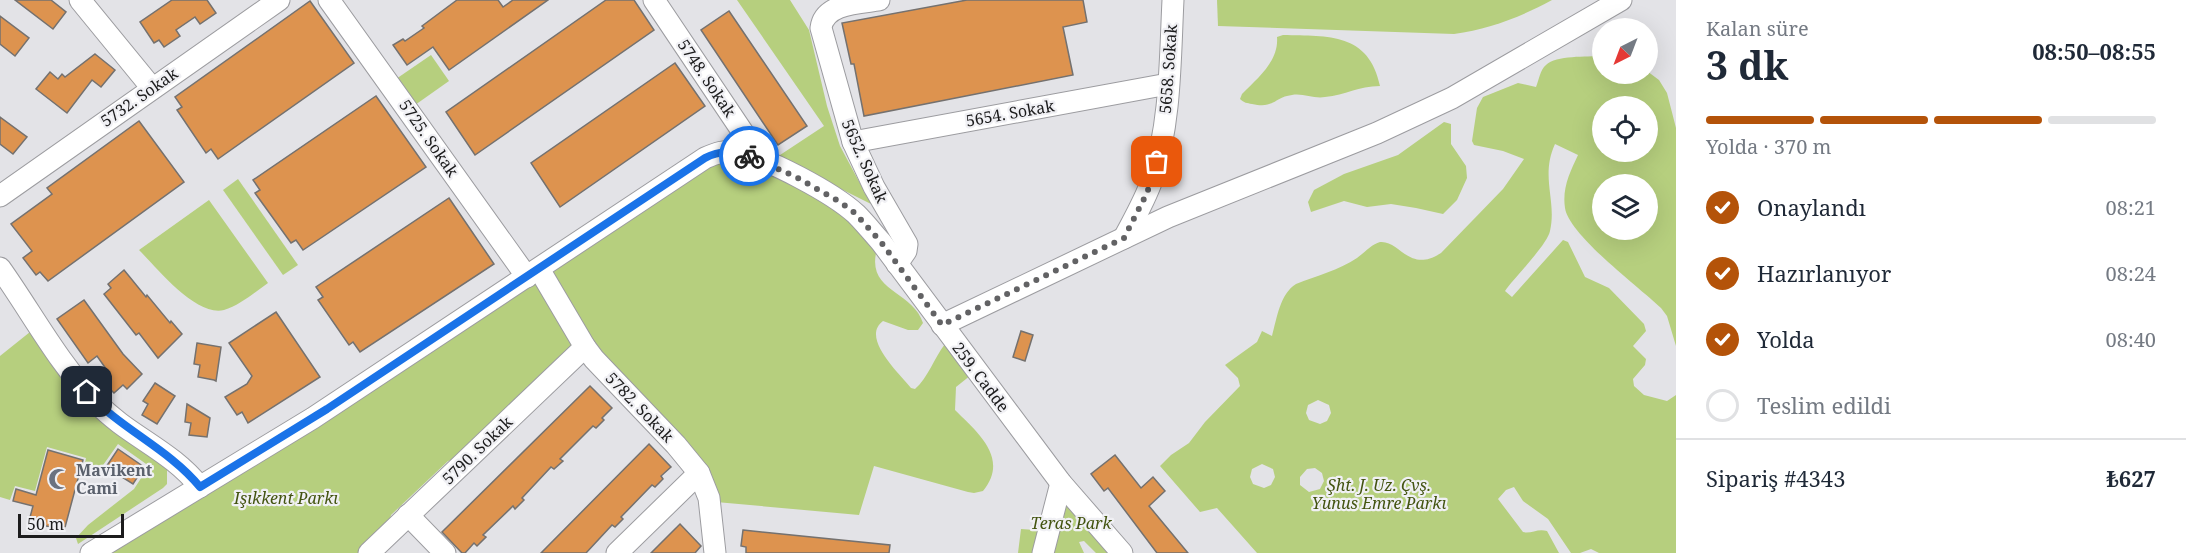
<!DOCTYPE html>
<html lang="tr">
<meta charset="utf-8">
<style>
:root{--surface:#fff;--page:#f6f6f7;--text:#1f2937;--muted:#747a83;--line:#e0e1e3;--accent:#b45309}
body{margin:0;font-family:"Noto Serif",serif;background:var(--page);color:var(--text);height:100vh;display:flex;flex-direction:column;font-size:22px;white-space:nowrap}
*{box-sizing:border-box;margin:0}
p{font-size:20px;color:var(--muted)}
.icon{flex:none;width:33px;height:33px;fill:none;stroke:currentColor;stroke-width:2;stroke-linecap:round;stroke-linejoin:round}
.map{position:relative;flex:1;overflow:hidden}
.drawer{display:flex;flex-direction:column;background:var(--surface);width:510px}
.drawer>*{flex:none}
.needle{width:39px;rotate:222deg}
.buttons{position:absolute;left:1592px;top:18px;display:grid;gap:12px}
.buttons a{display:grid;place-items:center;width:66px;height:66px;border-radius:50%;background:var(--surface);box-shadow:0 6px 24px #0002;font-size:30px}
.scale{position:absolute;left:18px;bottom:15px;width:106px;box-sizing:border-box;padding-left:6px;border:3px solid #1c1c1d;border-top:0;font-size:16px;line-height:21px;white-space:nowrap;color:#1c1c1d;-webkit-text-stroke:4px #f0f0f4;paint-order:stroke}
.pin{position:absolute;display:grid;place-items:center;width:51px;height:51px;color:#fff;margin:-26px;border-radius:12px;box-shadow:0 3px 9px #0006}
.courier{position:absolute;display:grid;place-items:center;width:60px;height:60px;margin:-30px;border:4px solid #1a73e8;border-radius:50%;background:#fff;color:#222;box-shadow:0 2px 8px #0007}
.summary em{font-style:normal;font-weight:700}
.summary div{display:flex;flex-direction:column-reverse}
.summary{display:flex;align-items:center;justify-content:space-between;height:102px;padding:0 30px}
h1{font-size:39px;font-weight:700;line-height:45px}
.bar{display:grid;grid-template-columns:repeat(4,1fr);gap:9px 6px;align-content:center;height:72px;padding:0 30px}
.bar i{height:8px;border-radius:4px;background:var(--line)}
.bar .on{background:var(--accent)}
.bar p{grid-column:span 4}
.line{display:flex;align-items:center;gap:15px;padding:0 30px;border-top:2px solid var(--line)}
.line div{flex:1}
ol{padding:0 30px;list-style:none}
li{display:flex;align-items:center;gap:18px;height:66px}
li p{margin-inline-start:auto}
li .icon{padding:6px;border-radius:50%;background:var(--accent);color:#fff;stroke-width:4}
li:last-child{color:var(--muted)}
li i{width:33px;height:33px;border:3px solid var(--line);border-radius:50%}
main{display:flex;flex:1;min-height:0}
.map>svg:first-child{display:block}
.green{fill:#b6cf7e;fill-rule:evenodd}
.building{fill:#dd934f;stroke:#74716f;stroke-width:1.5}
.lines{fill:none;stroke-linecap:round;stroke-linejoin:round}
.minor-casing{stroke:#9c9ca0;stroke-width:23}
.minor{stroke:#fff;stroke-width:21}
.done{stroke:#626264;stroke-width:6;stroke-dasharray:0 10.8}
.route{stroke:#1a73e8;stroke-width:8}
.labels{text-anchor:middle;stroke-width:4.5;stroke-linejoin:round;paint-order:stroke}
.street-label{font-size:16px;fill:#1c1c1d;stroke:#f0f0f4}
.worship-label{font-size:16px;font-weight:bold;fill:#5b616d;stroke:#f0f0f4;text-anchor:start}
.park-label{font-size:16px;font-style:italic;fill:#435410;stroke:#f0f0f4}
</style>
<main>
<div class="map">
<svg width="1676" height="553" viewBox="0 0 1676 553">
<rect width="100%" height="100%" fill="#e3e3e7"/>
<!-- green -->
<g class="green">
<path d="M737,0h53l19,30 18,76 13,40 31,58 -94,-47 47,-31z"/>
<path d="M1217,0h335c-31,17 -63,29 -98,34l-236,-8z"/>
<path d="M1283,35c46,1 86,-2 97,51 -22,0 -34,9 -55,11 -11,2 -22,-4 -33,-2 -18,2 -17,14 -40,9 -5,-1 -8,-1 -12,-5l2,-5c16,-16 37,-33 35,-57z"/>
<path d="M431,55l18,26 -34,24 -19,-26z"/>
<path d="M1602,56v18h45v-3l12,9 8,13 9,35v218l-9,-30 -6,-8c-22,-21 -92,-73 -96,-100 -3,-20 5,-36 13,-53l-23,-11c-15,33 2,56 -5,87 -3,14 -35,46 -45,60l7,6 51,-57 5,2 17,35 24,11 35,36 2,7 -13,15 13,13 -1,6 -12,14 1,7 10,9 23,6 9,-6v158h-77l-8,-4 -11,4h-9l-23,-34 -25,-18 -9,-14 -8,3 -8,9 25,33c8,2 15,-4 24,-1l12,22h-302l-40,-45 -17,4 -40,-46 11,-11 18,-12 16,-21 35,-36 -2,-8 -13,-13 32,-23 5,-11 10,5c5,-18 8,-42 24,-52 20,-8 43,-14 61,-26 7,-5 15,-14 23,-16 20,-2 29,32 61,11l62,-64 21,-30 -21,-8 -29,-6 -2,-4 5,-33 6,-11 35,-14 18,4c3,-7 4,-17 10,-22 10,-10 41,-8 56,-9zM1602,106h45v46h-45zM1602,184h45v46h-45zM1318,400l11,5 2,8 -4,8 -7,3 -11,-4 -3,-7 2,-8zM1262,464l11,5 2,8 -4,8 -7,3 -11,-4 -3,-7 2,-8zM1315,468l7,5 2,8 -4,8 -11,3 -9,-7v-8l7,-8z"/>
<path d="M1444,122l7,2v20l15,22 1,12 -10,22 -14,14 -27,-6 -25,-4 -24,3 -23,-6 -33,11 -3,-10 6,-12 30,-16 54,-19z"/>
<path d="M721,152l99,38 57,59c-12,43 36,41 46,74l-5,7h-10l-25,-9c-23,17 17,53 28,67l4,1c13,-11 19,-31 30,-45l31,27 -20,16 -1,23c22,22 55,48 28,81l-9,2 -6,-1 -94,-26 -15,49 -143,-13 -131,-155 -115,109 -22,5 -57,54 -4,20 -18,18h-278z"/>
<path d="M238,179l60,86 -15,10 -60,-85z"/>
<path d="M209,200l59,83c-13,9 -28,22 -44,27 -28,7 -67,-42 -85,-60z"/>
<path d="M30,332l107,114 30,23v15l-4,4 -85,56 -2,-6 12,-13 46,-36 15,-23 -31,-22 -17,24 -16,-5 1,-5 -39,-11 -12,44 -20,-5 -5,14 -10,-3v-141z"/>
<path d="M1061,483l61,70h-26l-12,-12 -5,1 5,11h-66l3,-24 28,2z"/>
</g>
<!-- building -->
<g class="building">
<path d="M15,0h36l15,12 -13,17z"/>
<path d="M172,0h35l9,13 -16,11 -5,-7 -19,13 4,6 -16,11 -5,-7 -5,3 -14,-21z"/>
<path d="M457,0h41l5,7 10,-7h35l-99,70 -16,-23 -26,18 -14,-20 10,-6 2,2 19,-13 -2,-2z"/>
<path d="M606,0h28l20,30 -179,125 -29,-43z"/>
<path d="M967,0h116l4,22 -24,5 10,48 -209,41 -10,-52h-3l-9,-41z"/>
<path d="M310,1l44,62 -136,96 -7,-10 -5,4 -29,-43 5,-3 -7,-10z"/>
<path d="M729,11l78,115 -29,19 -77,-115z"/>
<path d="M0,16l29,22 -14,18 -15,-12z"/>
<path d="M95,54l20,16 -14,17 -9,-7 -25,33 -31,-24 14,-17 8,7 4,-5 3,3z"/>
<path d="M675,63l30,43 -145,101 -29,-44z"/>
<path d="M376,96l50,71 -123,83 -7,-10 -5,3 -23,-32 -13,-18 5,-3 -7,-10z"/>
<path d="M0,117l27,20 -14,17 -13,-10z"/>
<path d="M139,121l45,61 -136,99 -8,-9 -4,3 -13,-17 9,-7 -21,-27 41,-30 -5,-6z"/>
<path d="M449,198l45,66 -134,88 -7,-10 -4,3 -31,-45 5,-3 -7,-10z"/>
<path d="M124,270l22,27 1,-2 23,28 1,-2 11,13 -24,24 -19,-25 -3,2 -32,-41 7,-6 -3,-4z"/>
<path d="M84,300l39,54 19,20 -15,15 -4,-4 -9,8 -13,-13 8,-7 -12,-17 -9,7 -31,-44z"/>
<path d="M276,312l44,65 -72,46 -6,-11 -5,3 -12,-18 22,-13 5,-8 -23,-33z"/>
<path d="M1021,331l12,4 -8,26 -12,-4z"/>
<path d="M197,343l24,4 -5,34 -2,-1 -16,-3 2,-12 -6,-1z"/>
<path d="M155,383l20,13 -18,28 -15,-9 6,-11 -5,-3z"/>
<path d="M590,386l22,22 -10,10 2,2 -8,8 -3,-2 -33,33 3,2 -9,8 -3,-2 -29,31 2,2 -9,9 -2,-3 -30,29 3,2 -9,9 -3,-3 -9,10h-3l-20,-21z"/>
<path d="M187,404l23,14 -3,19 -18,-2 2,-12 -6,-1z"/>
<path d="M649,444l22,23 -10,9 2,3 -8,8 -3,-2 -31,32 2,2 -8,8 -3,-2 -26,28h-45z"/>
<path d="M118,449l26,18 -11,17 -27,-17z"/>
<path d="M48,450l35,10 -19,71 -35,-10 4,-15 -20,-5 3,-12 20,6z"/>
<path d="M1115,455l26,33 12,-11 12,14 -16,15 39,47h-31l-49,-65 -4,3 -13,-17z"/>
<path d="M680,524l21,22 -6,7h-44z"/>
<path d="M743,530l147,15 -1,8h-143v-6l-5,-1z"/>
</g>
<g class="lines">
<defs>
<g id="minor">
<path d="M80,0l72,88"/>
<path d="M329,0l198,277"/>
<path d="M654,0l94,140 8,18"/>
<path d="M879,0c-19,3 -55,3 -58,28l32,114 21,45 33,57 -1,7 -9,13"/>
<path d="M853,142l315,-58"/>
<path d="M0,196l279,-196"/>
<path d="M1124,238c10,-19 21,-38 28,-58 19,-57 18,-121 21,-180"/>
<path d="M0,268c32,45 58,95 97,135 31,33 74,47 103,84"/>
<path d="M539,269l46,78 9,12 82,86 23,28 10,25 6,55"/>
<path d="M942,325l226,-108 209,-84 75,-35 169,-98"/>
<path d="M408,515l37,38"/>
<path d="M91,553l222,-135 392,-260c11,-5 20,-8 32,-6 31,6 96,41 119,62 9,9 17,19 25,28l180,241 61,70"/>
<path d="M369,553l216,-206"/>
<path d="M617,553l82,-80"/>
<path d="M1043,553l18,-70"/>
</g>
</defs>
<!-- minor casing -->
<use href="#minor" class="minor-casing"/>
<!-- minor -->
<use href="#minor" class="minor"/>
</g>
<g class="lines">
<!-- done -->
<path class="done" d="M749,156l47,21 44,25 15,11 26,29 61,83 182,-87 23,-45 10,-31"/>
<!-- route -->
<path class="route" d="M87,392c33,37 81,56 113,95l127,-78 378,-251c15,-8 28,-7 44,-2"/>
</g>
<!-- icons -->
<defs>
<symbol id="mosque-bare" viewBox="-9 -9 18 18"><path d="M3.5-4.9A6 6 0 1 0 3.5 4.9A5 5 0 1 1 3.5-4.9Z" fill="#6b7280" stroke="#f0f0f4" stroke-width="2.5" paint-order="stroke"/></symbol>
</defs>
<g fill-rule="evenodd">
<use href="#mosque-bare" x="44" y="464" width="30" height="30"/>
</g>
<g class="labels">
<!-- street labels -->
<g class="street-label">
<text transform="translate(1168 69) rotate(-86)" y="6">5658. Sokak</text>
<text transform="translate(707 78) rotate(56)" y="6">5748. Sokak</text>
<text transform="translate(139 97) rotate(-35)" y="6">5732. Sokak</text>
<text transform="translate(1010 113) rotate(-10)" y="6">5654. Sokak</text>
<text transform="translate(429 138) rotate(55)" y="6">5725. Sokak</text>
<text transform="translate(865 161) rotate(66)" y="6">5652. Sokak</text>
<text transform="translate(981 377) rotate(53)" y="6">259. Cadde</text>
<text transform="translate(640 407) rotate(46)" y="6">5782. Sokak</text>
<text transform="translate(477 450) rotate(-44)" y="6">5790. Sokak</text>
</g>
<!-- worship labels -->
<g class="worship-label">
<text x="76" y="476">Mavikent<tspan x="76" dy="18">Cami</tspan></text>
</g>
<!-- park labels -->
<g class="park-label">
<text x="1379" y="491">Şht. J. Uz. Çvş.<tspan x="1379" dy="18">Yunus Emre Parkı</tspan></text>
<text x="286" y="504">Işıkkent Parkı</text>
<text x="1071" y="529">Teras Park</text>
</g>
</g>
</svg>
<div class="buttons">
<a><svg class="needle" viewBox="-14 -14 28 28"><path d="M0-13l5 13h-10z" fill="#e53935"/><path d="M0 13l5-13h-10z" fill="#747a83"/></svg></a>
<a><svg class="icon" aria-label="locate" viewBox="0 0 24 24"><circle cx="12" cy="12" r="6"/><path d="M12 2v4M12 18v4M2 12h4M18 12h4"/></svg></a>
<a><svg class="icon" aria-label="layers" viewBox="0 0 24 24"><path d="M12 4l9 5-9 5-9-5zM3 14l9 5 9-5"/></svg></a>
</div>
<div class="scale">50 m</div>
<div class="pin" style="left:1157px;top:162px;background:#ea580c"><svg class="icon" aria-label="bag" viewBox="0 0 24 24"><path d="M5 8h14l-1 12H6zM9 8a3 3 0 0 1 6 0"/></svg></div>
<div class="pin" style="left:87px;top:392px;background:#1f2937"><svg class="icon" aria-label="home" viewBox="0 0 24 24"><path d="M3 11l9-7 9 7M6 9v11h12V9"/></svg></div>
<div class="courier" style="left:749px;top:156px"><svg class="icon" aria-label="bike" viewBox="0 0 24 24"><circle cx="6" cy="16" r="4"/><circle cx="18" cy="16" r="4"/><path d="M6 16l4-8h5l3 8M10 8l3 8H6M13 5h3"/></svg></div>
</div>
<section class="drawer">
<div class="summary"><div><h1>3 dk</h1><p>Kalan süre</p></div><em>08:50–08:55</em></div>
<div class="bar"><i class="on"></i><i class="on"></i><i class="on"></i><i></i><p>Yolda · 370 m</p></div>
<ol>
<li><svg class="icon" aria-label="check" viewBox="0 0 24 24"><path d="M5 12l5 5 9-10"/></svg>Onaylandı<p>08:21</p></li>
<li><svg class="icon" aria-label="check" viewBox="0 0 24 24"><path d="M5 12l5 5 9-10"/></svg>Hazırlanıyor<p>08:24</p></li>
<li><svg class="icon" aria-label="check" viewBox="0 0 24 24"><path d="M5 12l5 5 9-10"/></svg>Yolda<p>08:40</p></li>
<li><i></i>Teslim edildi</li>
</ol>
<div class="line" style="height:78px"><div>Sipariş #4343</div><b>₺627</b></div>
</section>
</main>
